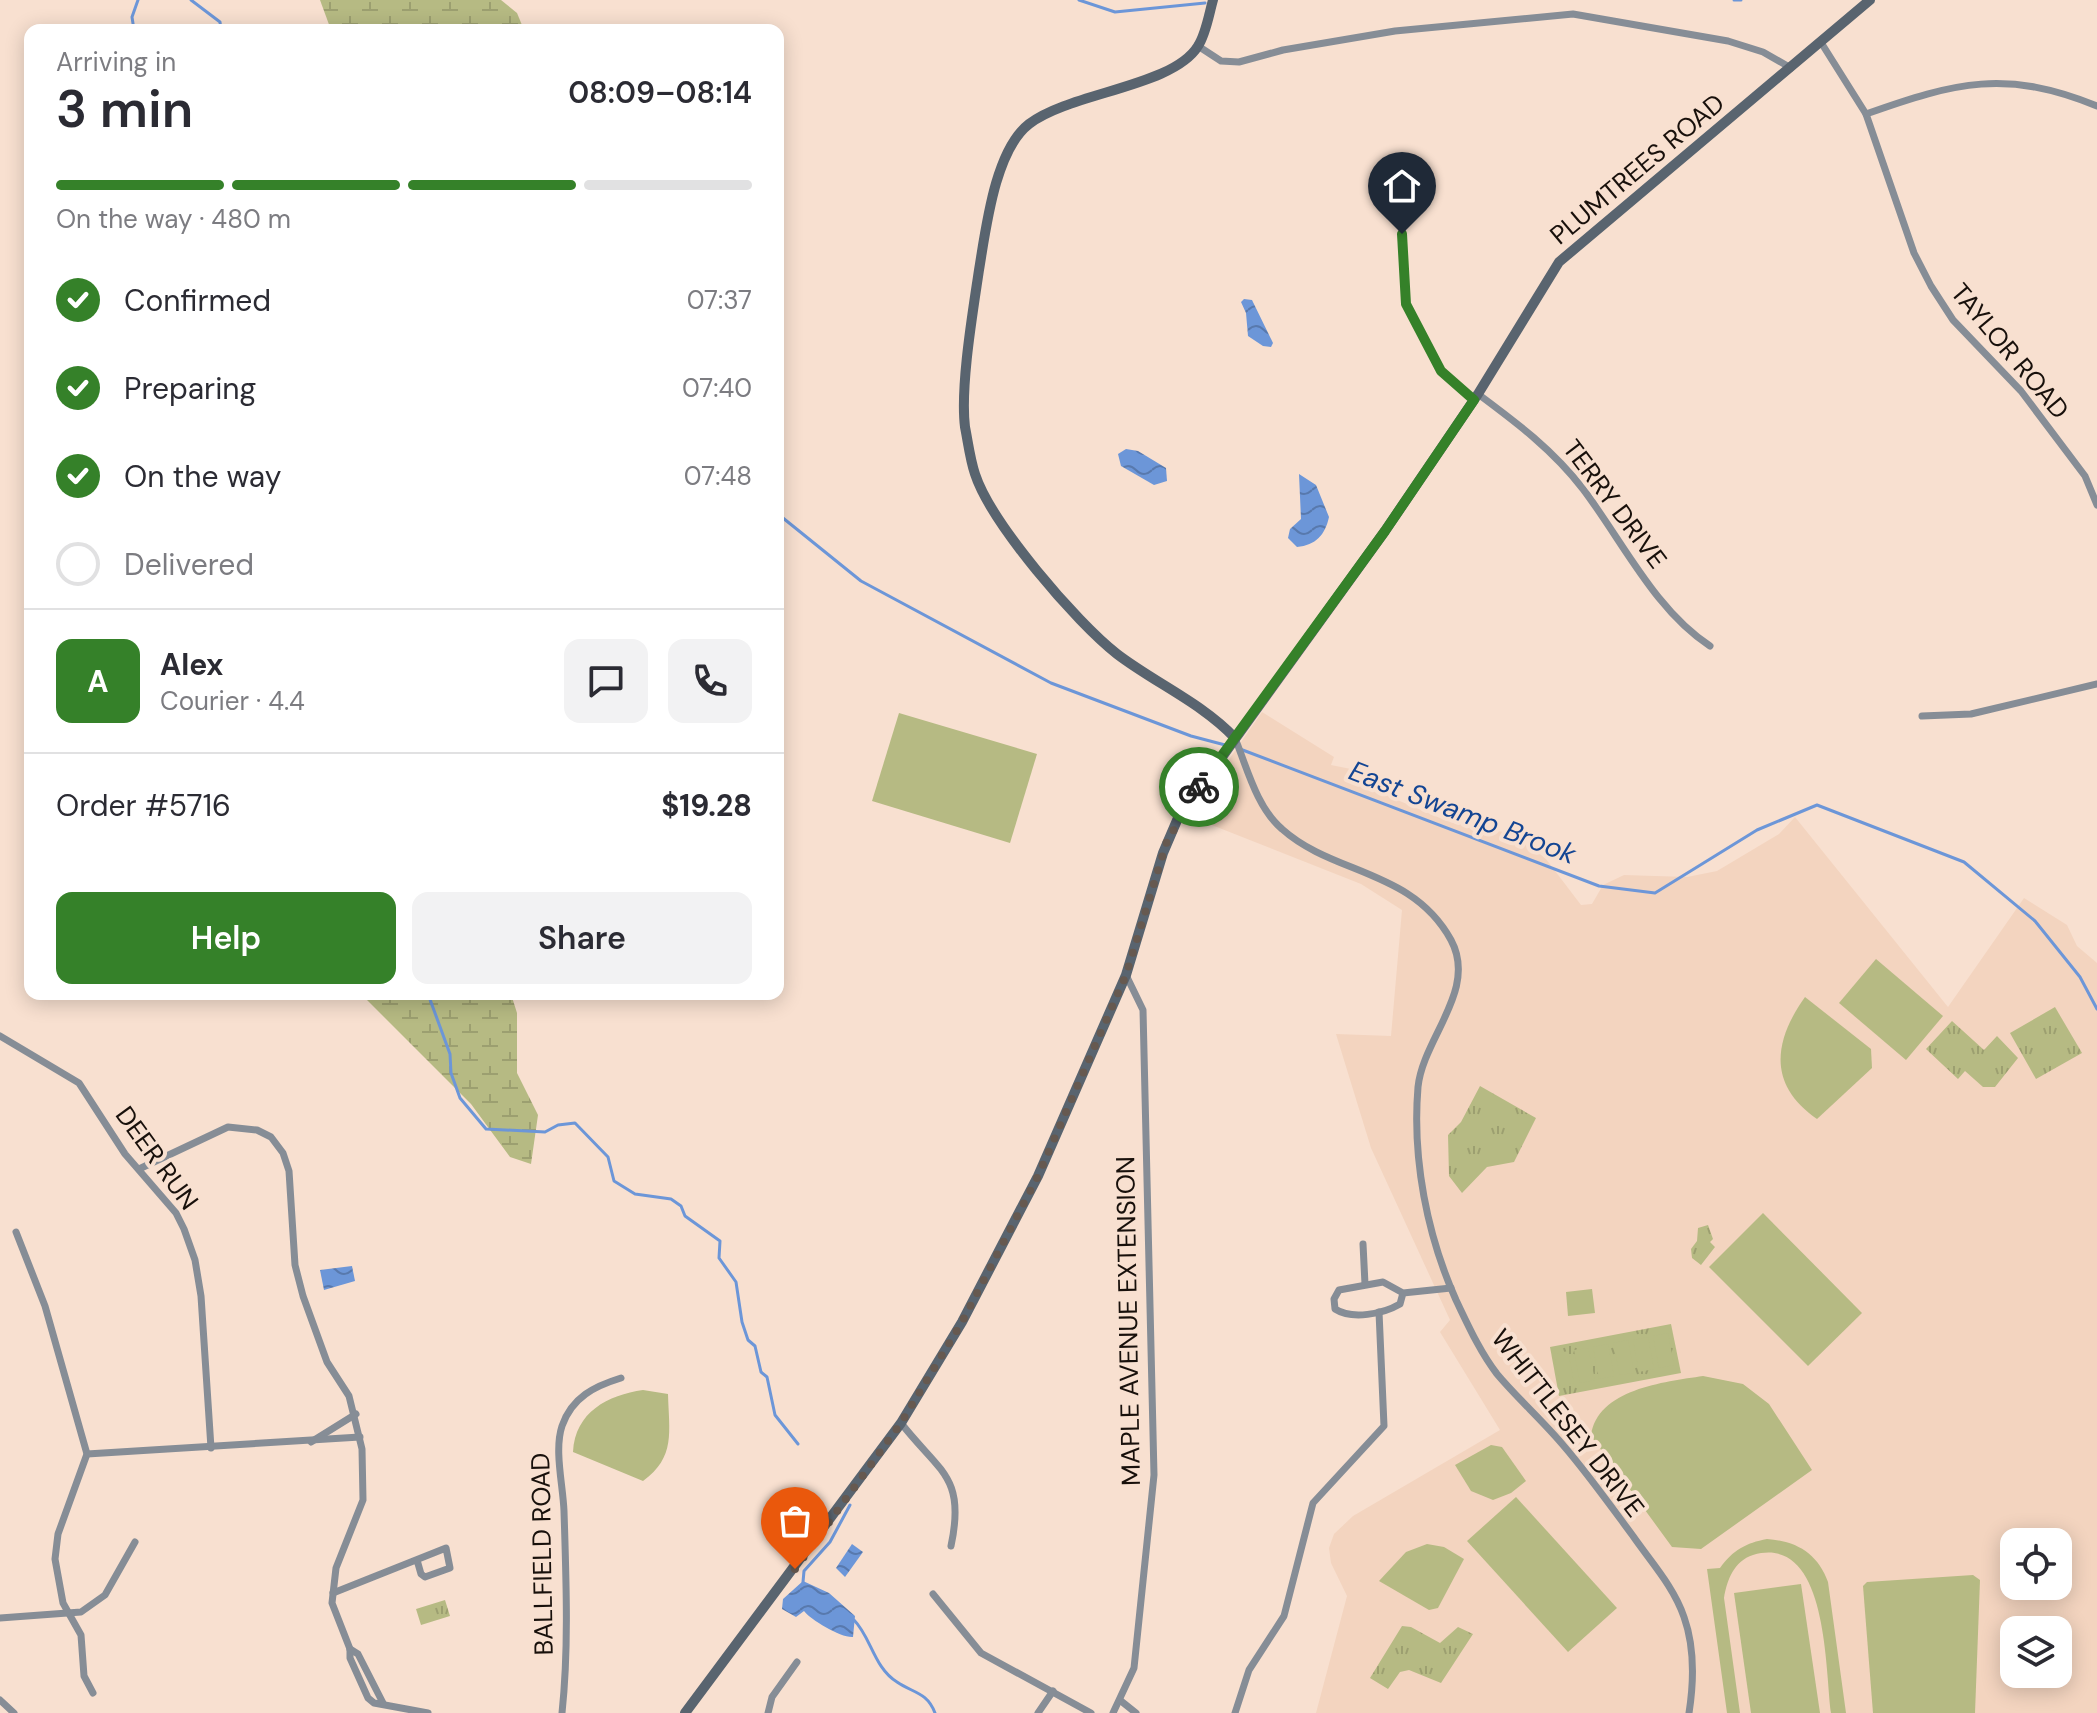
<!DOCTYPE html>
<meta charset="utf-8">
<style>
:root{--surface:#fff;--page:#f2f2f3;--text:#2b2b33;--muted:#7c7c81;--line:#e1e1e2;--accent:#358129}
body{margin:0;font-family:"DM Sans",sans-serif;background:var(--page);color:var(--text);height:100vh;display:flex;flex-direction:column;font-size:30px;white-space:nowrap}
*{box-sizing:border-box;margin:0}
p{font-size:26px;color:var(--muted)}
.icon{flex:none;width:44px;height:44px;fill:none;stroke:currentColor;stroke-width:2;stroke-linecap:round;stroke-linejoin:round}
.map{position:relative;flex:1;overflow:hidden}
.sheet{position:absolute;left:24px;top:24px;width:760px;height:976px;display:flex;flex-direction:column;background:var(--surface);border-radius:16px;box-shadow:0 4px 20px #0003}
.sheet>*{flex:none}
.buttons{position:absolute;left:2000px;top:1528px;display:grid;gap:16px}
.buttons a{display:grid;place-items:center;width:72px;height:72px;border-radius:16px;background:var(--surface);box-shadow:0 4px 20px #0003;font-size:40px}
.pin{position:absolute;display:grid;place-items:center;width:68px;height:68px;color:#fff;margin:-82px -34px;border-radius:50% 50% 50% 0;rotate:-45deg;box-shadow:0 0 8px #0007}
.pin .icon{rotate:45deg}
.courier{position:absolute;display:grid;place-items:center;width:80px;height:80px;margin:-40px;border:6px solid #358129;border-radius:50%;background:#fff;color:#222;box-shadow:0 2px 10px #0007}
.head em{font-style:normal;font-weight:600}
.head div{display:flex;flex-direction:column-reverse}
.head{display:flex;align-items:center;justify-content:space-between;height:136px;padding:0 32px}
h1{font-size:52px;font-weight:600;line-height:60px}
.bar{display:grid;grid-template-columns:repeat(4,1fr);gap:12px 8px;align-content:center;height:96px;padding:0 32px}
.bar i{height:10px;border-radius:6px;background:var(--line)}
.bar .active{background:var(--accent)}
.bar p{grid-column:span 4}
.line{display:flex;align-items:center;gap:20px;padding:0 32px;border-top:2px solid var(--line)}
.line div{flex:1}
.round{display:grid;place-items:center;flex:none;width:84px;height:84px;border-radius:16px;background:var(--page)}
ol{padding:0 32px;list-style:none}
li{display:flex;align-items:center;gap:24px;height:88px}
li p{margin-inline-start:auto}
li .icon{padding:8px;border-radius:50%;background:var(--accent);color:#fff;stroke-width:4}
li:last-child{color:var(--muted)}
li i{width:44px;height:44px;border:4px solid var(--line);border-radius:50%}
.action{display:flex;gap:16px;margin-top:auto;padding:16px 32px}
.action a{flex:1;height:92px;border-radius:16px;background:var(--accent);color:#fff;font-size:32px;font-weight:600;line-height:92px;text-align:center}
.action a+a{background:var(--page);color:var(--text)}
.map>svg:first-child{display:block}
.built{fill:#f3d4bf;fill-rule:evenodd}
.grass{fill:url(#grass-tufts)}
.wetland{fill:url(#wetland-marsh)}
.pitch{fill:#b6ba83}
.water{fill:url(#water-waves)}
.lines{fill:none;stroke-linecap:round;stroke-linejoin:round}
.stream{stroke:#6c96d8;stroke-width:3}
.street{stroke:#868d96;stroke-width:7}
.secondary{stroke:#59646f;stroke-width:10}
.done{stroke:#665950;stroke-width:8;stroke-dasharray:0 14.4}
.route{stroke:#358129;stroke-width:10}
.labels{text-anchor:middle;stroke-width:8;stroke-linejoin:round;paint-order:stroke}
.street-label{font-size:26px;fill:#18100b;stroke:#f8e0d0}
.water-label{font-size:28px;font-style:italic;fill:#134593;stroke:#f8e0d0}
</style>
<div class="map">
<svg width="2097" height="1713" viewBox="0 0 2097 1713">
<defs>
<pattern id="grass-tufts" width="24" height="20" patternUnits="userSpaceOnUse" patternTransform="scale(2)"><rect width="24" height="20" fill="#b6ba83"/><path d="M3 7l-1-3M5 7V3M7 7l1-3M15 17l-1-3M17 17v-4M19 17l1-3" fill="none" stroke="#9c9f70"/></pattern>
<pattern id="wetland-marsh" width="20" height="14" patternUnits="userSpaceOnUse" patternTransform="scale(2)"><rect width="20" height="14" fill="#b6ba83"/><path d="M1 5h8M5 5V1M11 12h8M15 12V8" fill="none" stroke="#9c9f70"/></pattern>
<pattern id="water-waves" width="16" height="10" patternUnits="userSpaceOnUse" patternTransform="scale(2)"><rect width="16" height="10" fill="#6c96d8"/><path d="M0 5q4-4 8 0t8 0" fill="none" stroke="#5879ad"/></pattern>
</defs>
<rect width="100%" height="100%" fill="#f8e0d0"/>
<!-- built -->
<path class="built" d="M1262,712l72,45 -3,8 20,4 44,30 52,22 61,12 17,9 21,17 35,46 11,-1 11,-19 21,-10 63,2 30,-6 62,-37 16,-17 153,190 76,-109 43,27 10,21 20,17v750h-781l31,-117 -16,-33 -2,-15 5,-14 19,-18 147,-86 -60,-98 10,-12 -79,-172 -35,-114 55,2 11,-126 -41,-26 -167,-66 15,-30zM2014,1542h44v44h-44zM2014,1630h44v44h-44z"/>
<!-- grass -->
<g class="grass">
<path d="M2055,1007l27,46 -46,26 -26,-46z"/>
<path d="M1952,1021l32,29 13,-14 21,22 -23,29h-12l-18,-16 -7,8 -32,-30z"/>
<path d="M1480,1086l56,32 -22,44 -27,5 -25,26 -13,-17 -1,-41 13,-13z"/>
<path d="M1708,1225l5,14 -3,3 5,5 -14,18 -9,-7 -1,-9 6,-8 1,-13z"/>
<path d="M1671,1324l10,49 -122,23 -9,-49z"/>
<path d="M445,1600l5,16 -29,9 -5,-16z"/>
<path d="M1402,1626l9,1 29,16 18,-16 15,7 -32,49 -32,-13 -9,2 -12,17 -18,-11z"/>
</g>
<!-- wetland -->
<g class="wetland">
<path d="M320,0h181l16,13 7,17h-193z"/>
<path d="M361,994h150l6,19v60l21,42 -7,49 -21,-7 -39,-53z"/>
</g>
<!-- pitch -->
<g class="pitch">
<path d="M899,713l138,41 -27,89 -138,-42z"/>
<path d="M1876,959l67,57 -37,44 -67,-57z"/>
<path d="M1805,997l66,52 1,19 -55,51c-49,-34 -44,-77 -12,-122z"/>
<path d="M1763,1213l99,100 -54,53 -99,-99z"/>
<path d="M1592,1289l3,24 -27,3 -2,-24z"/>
<path d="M1668,1333l6,32 -15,3 -6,-32z"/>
<path d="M1648,1337l6,32 -15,3 -6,-32z"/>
<path d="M1628,1340l6,33 -14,2 -7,-32z"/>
<path d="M1608,1344l6,32 -15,3 -6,-32z"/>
<path d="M1588,1348l7,32 -15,3 -6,-33z"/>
<path d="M1568,1351l6,32 -14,3 -6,-32z"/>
<path d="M1703,1376l40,8 26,20 43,66 -111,79 -29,-2 -81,-111c6,-47 73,-54 112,-60z"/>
<path d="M643,1390l25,4c1,38 8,63 -25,87l-70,-29c2,-40 35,-57 70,-62z"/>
<path d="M1491,1445l11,2 24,34 -15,12 -18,7 -22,-9 -16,-26z"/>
<path d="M1516,1497l101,111 -49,44 -101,-111z"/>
<path d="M1767,1539c30,2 51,15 61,43l18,131h-15c-6,-46 -3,-180 -78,-158 -19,6 -26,25 -29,43l16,115h-13l-20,-144 13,-1c13,-18 26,-25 47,-29z"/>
<path d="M1427,1544l17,3 20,12 -26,49 -9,2 -50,-29 27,-29z"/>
<path d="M1973,1575l7,5 -5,133h-102l-10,-127 4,-4z"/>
<path d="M1801,1584l19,129h-69l-17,-120z"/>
</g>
<!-- water -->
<g class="water">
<path d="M1244,299l8,1 21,43 -2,4 -8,-1 -15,-10 -2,-23 -5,-11z"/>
<path d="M1126,449l12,2 28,17 1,13 -13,4 -33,-19 -3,-12z"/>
<path d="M1299,474l17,11 13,32c-4,18 -13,28 -32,30l-9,-9 2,-9 11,-10z"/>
<path d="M352,1266l3,15 -31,9 -4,-20z"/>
<path d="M852,1544l11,8 -18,25 -9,-9z"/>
<path d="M803,1581l26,12 26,23 -2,21c-12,1 -42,-17 -49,-26l-8,6 -14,-8 1,-10z"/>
</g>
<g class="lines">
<!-- stream -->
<g class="stream">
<path d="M191,0l29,22 1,8"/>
<path d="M1079,0l36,12 90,-9"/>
<path d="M1734,0h7"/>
<path d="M134,30l-2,-13 6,-17"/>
<path d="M778,514l83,67 190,102 140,53 38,10"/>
<path d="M1240,749l359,137 56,7 102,-63 60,-25 147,57 71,59 45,56 17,32"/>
<path d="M428,994l22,60 1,19 9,25 26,31 59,3 13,-7 17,-2 33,34 6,24 21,13 36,5 10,7 4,10 35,25 -1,17 17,24 6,40 6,18 7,6 6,26 6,5 8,38 23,29"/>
<path d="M803,1582l1,-11 26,-29 20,-37"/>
<path d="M854,1620c17,17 20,48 43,62 16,11 30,10 38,31"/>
</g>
<!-- street -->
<g class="street">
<path d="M1822,44l44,70 48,139 17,33 22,34 68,71 64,85 12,29"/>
<path d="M1198,46l23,15 18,1 44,-12 112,-19 178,-17 155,27 35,11 28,16"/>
<path d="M1866,114c90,-32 140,-45 231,-8"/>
<path d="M1416,159l-15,51 5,94 35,67 33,29"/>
<path d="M1478,394c39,29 75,56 105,95 40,53 72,121 127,157"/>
<path d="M1922,716l49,-2 126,-30"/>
<path d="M1235,738c12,30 22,70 47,91 51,46 130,40 169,111 27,50 -28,98 -33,147 -6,72 9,148 38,213 12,25 24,52 41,74 21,25 45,46 66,71 25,29 47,60 70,91 18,26 41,51 51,81 11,31 10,64 5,96"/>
<path d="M0,1036l79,47 46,71 51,59 8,16 11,31 6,36 10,152"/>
<path d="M139,1169l89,-42 29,3 14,7 12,16 6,18 6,94 8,31 24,66 22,34 13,53 1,51 -27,68 -4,35 18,46v9l18,40 6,5 54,10"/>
<path d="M16,1232l29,74 42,148 -29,80 -3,25 8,44 18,32 3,41 9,17"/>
<path d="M1363,1244l2,40"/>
<path d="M1403,1293l-3,11c-17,10 -48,16 -65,5l-1,-10 5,-9 44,-8 20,11 48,-5"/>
<path d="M901,1423c38,49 65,53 50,123"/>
<path d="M311,1442l45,-28"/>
<path d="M87,1454l273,-17"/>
<path d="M333,1593l113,-45 4,20 -25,9 -4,-3 -4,-14"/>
<path d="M933,1594l48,59 110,60"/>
<path d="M0,1618l81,-6 24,-17 30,-53"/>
<path d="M350,1649l8,5 25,49"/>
<path d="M0,1700l14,13"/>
<path d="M1121,1701l15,12"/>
<path d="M562,1713c7,-66 4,-136 2,-202 -1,-26 -10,-61 -2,-85 10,-29 33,-40 59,-48"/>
<path d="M768,1713l4,-16 25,-35"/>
<path d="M1038,1713l15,-22"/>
<path d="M1113,1713l21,-45 20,-193 -11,-465 -17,-35"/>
<path d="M1235,1713l14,-43 35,-54 29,-113 71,-77 -5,-114"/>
</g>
<!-- secondary -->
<g class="secondary">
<path d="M1213,0c-4,14 -7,34 -15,46 -25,41 -127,46 -169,78 -34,26 -43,104 -50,146 -6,41 -19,117 -14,157 3,15 5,32 10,47 16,49 101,148 142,180 38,29 85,49 118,84"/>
<path d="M685,1713l216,-290 61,-101 76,-146 88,-201 37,-122 15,-35 207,-287 93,-137 81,-132 311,-262"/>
</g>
</g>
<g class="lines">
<!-- done -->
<path class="done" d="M795,1569l106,-146 61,-101 76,-146 88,-201 41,-134 32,-54"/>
<!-- route -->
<path class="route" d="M1199,787l186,-256 89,-131 -33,-29 -35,-67 -4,-70"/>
</g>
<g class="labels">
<!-- street labels -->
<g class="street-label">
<text transform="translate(1637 169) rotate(-40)" y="9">PLUMTREES ROAD</text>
<text transform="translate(2010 351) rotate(50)" y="9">TAYLOR ROAD</text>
<text transform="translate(1615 504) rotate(53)" y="9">TERRY DRIVE</text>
<text transform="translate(157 1158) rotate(54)" y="9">DEER RUN</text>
<text transform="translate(1128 1321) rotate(-91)" y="9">MAPLE AVENUE EXTENSION</text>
<text transform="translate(1568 1423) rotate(52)" y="9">WHITTLESEY DRIVE</text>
<text transform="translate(542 1554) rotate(-91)" y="9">BALLFIELD ROAD</text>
</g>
<!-- water labels -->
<g class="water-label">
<text transform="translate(1463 812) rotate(21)" y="10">East Swamp Brook</text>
</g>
</g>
</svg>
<div class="buttons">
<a><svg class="icon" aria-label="locate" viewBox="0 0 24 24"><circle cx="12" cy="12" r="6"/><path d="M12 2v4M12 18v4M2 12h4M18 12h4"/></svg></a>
<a><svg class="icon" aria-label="layers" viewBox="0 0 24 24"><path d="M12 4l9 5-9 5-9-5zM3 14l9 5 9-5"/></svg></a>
</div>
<div class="pin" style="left:795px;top:1569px;background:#ea580c"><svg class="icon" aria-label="bag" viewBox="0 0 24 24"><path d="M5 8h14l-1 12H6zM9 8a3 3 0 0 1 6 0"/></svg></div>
<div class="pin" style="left:1402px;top:234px;background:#1f2937"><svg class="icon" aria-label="home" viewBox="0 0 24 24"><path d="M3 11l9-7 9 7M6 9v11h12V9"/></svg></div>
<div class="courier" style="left:1199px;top:787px"><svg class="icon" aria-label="bike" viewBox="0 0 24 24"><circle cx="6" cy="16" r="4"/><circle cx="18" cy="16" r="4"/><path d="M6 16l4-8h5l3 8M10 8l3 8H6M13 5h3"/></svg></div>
<section class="sheet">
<div class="head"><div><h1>3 min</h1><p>Arriving in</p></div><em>08:09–08:14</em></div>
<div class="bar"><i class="active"></i><i class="active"></i><i class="active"></i><i></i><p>On the way · 480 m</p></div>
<ol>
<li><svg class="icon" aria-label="check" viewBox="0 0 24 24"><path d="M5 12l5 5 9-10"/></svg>Confirmed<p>07:37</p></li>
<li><svg class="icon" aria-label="check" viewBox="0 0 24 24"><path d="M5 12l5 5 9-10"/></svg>Preparing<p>07:40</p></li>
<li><svg class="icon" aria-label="check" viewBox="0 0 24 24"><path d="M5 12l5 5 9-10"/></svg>On the way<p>07:48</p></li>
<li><i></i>Delivered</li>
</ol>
<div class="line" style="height:144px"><b class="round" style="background:var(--accent);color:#fff">A</b><div><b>Alex</b><p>Courier · 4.4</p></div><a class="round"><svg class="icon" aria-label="chat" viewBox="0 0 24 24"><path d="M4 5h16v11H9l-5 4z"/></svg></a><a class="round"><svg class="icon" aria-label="phone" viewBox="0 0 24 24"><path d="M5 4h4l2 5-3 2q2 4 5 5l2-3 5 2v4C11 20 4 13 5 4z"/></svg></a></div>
<div class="line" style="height:104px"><div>Order #5716</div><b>$19.28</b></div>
<div class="action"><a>Help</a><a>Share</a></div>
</section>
</div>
